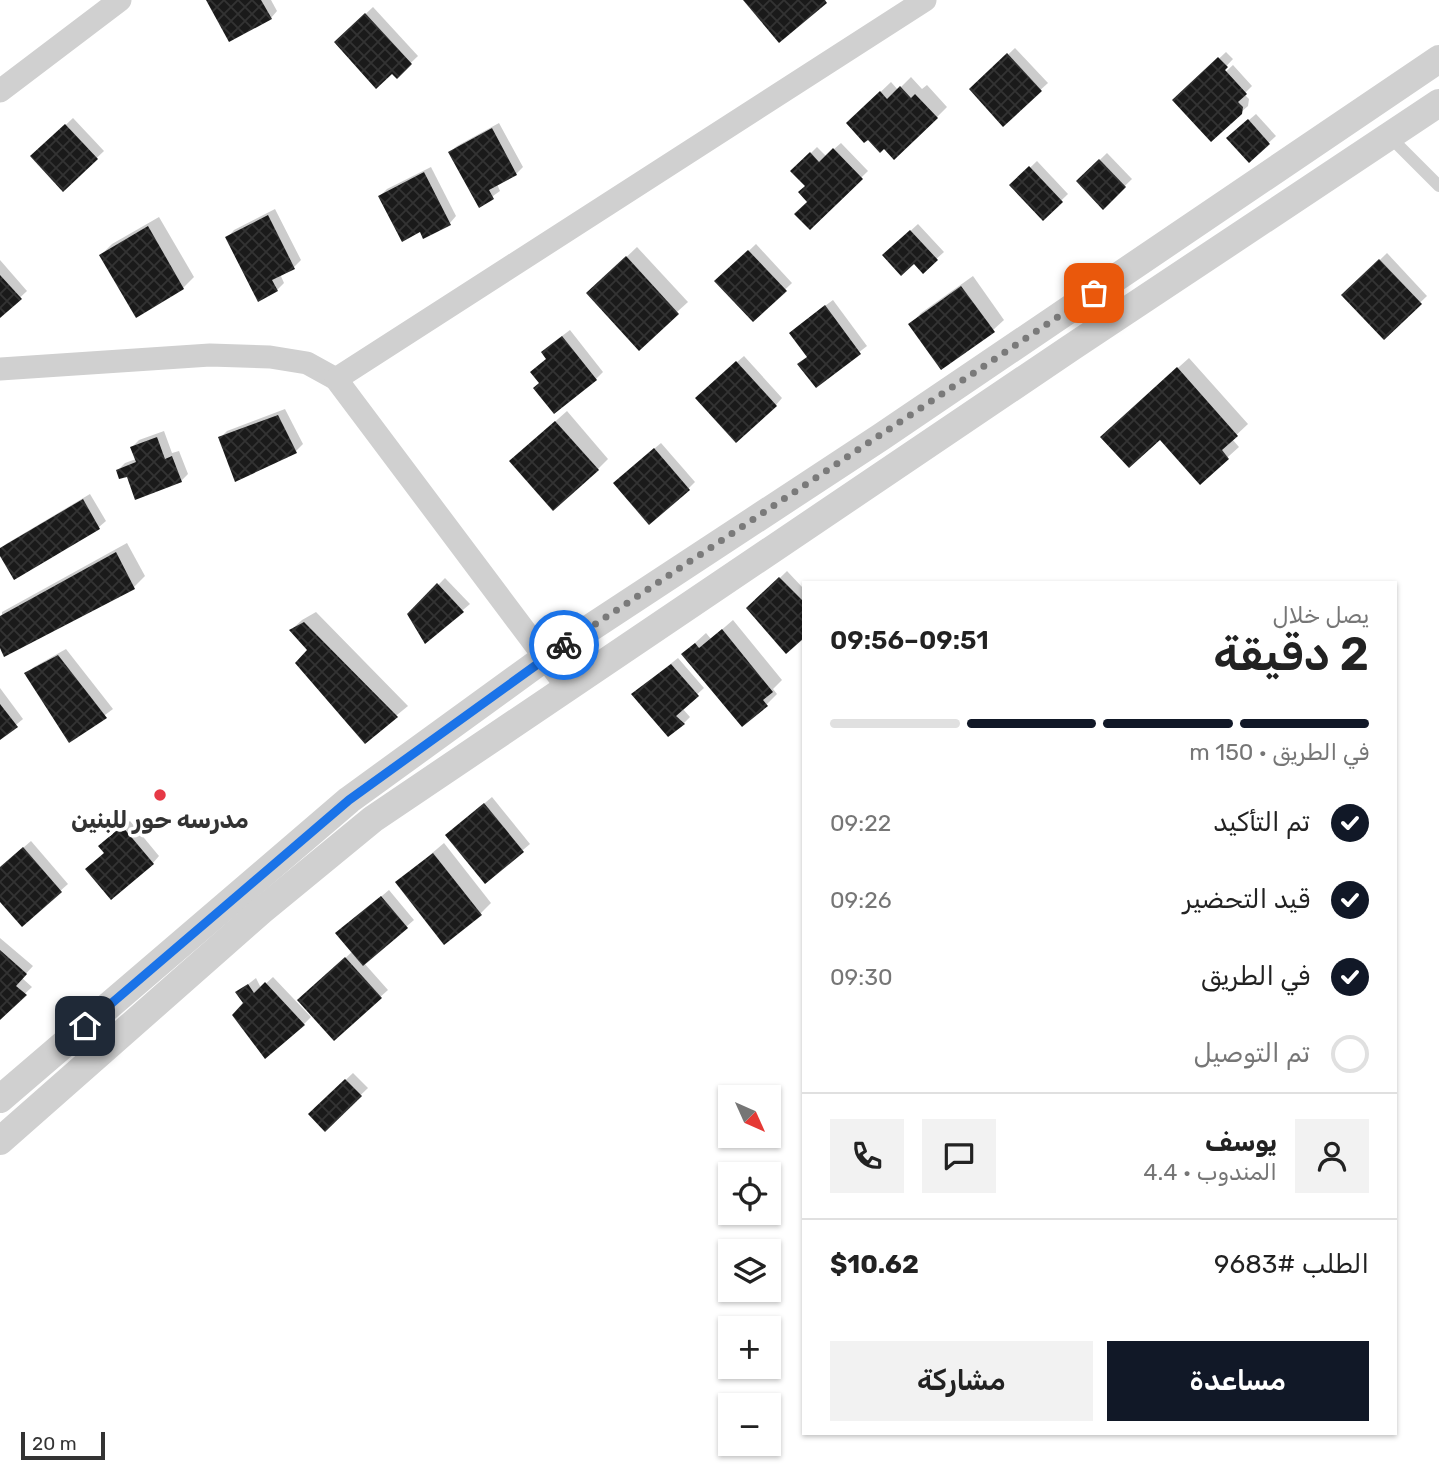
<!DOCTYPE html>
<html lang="ar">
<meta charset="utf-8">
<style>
:root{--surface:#fff;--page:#f2f2f2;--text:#222;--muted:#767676;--line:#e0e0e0;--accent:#111827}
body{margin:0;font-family:Rubik,"Noto Naskh Arabic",sans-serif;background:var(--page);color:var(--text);direction:rtl;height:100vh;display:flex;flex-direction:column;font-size:26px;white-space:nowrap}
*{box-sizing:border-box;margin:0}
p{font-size:23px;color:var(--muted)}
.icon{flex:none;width:38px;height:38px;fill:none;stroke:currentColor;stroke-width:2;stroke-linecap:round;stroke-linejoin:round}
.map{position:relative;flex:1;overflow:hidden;direction:ltr}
.details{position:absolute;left:802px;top:581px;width:595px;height:854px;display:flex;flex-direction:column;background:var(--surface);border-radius:0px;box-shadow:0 2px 5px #0004;direction:rtl}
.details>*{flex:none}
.needle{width:46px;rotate:135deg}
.controls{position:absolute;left:718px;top:1085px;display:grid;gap:14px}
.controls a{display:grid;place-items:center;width:63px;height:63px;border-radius:0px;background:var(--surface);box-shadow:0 2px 5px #0004;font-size:35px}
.scale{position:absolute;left:21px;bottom:18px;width:84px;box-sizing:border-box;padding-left:7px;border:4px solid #333;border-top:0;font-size:19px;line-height:24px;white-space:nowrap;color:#333;-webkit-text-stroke:5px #fff;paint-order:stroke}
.pin{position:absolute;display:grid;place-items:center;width:60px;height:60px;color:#fff;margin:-30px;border-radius:14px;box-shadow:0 4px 10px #0006}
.courier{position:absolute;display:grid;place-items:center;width:70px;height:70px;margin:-35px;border:5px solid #1a73e8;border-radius:50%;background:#fff;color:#222;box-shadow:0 2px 9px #0007}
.overview em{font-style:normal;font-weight:600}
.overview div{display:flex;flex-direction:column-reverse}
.overview{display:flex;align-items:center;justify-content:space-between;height:119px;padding:0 28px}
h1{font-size:46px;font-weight:600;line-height:52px}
.bar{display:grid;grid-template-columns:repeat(4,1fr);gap:10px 7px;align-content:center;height:84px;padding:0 28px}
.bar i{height:9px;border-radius:5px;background:var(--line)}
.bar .current{background:var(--accent)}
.bar p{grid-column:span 4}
.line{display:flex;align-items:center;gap:18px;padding:0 28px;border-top:2px solid var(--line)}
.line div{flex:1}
.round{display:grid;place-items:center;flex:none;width:74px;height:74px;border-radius:0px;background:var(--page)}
ol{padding:0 28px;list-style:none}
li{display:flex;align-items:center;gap:21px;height:77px}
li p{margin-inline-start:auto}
li .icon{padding:7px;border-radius:50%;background:var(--accent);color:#fff;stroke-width:4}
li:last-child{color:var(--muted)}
li i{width:38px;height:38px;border:4px solid var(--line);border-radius:50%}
.action{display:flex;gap:14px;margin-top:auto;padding:14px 28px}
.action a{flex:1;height:80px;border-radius:0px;background:var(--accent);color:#fff;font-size:28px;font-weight:600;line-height:80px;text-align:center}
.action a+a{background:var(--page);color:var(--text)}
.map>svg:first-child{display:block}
.shadow{fill:#0003}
.building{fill:url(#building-cross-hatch)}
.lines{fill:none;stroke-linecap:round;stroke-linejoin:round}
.service{stroke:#d0d0d0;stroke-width:12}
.minor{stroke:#d0d0d0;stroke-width:23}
.tertiary{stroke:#d0d0d0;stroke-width:28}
.done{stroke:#7a7a7a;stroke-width:7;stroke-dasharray:0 12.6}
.route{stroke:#1a73e8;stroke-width:9}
.poi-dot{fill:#e63946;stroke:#fff;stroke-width:2.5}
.labels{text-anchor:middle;stroke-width:7;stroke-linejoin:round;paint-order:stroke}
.poi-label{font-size:24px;font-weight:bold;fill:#333;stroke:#fff}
</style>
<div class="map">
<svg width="1439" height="1478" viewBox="0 0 1439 1478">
<defs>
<pattern id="building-cross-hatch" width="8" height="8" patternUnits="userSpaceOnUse" patternTransform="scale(1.75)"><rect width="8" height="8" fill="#1a1a1a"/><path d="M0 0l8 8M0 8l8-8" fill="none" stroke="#333"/></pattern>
</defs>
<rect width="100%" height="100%" fill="#fff"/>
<!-- shadow -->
<g class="shadow">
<path d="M208,0h63l6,11 -6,7z"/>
<path d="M373,7l45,49 -21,20 -61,-34z"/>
<path d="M1015,48l33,35 -45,41 -32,-34z"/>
<path d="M1226,52l7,7 -15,16 2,2 13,-12 19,21 -8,8 5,5 -1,7 -8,7 -65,-13z"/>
<path d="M911,77l11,12 5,-4 20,22 -10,10 -53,30 -36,-24 43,-41 7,8z"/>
<path d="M1256,114l20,22 -27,25 -14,-29z"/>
<path d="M73,118l31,33 -40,38 -31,-33z"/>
<path d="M499,123l24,44 -7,7 -19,10 3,7 -21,15 -29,-54 7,-6z"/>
<path d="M841,143l27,28 -58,57 -3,-42 -14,-15 24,-24 9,9z"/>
<path d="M1107,153l25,26 -29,28 -25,-26z"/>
<path d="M1037,161l31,33 -25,24 -31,-33z"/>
<path d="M431,167l25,49 -6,7 -30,7 -40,-34 7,-7z"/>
<path d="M275,209l26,51 -7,7 -14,7 4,9 -7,7 -49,-53 6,-7z"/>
<path d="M159,217l35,60 -11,11 -82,-33 11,-11z"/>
<path d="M918,224l26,28 -21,19 -9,-10 -30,-6z"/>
<path d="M756,244l36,39 -39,37 -36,-39z"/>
<path d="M637,247l51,55 -11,10 -78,-29z"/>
<path d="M1387,253l40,43 -43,41 -40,-42z"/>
<path d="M0,260l27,31 -27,25z"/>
<path d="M973,276l31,44 -11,10 -82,-6 10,-11z"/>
<path d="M833,300l34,46 -51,40 -18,-60z"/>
<path d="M570,330l33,42 -7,7 -55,4 9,-38z"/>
<path d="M744,356l38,42 -6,7 -72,-14z"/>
<path d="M1189,358l59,66 -16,15 7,8 -39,35 -40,-44 -47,-12z"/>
<path d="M285,409l18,35 -7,7 -60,29 -16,-42 7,-7z"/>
<path d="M567,411l41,48 -10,10 -76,-18z"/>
<path d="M164,431l8,22 7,-2 9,23 -7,7 -53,-6 -10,-5 7,-7 11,-4 -4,-12 7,-7z"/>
<path d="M661,443l34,39 -7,7 -66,-13z"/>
<path d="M90,494l16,27 -7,6 -85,50 -14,-27 6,-6z"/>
<path d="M127,543l18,33 -11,11 -134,57 2,-32z"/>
<path d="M787,571l16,17v48l-17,16 -37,-44z"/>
<path d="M445,578l25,26 -45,38 -16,-27z"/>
<path d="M316,612l92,94 -43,35 -55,-91 -19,-20 11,-10z"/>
<path d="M733,620l49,60 -9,9 4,5 -11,11 -83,-51 23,-21 5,6z"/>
<path d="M66,649l47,60 -43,32 -43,-68 7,-6z"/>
<path d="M678,658l26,30 -22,20 8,9 -6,6 -44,-35z"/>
<path d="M0,688l23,31 -23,19z"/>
<path d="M492,797l38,47 -45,38 -31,-53z"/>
<path d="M130,821l29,35 -6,7 -46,-23z"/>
<path d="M31,841l37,43 -46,41 -22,-26v-31z"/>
<path d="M444,843l47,60 -11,11 -82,-32z"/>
<path d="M389,890l25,30 -50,43 24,27 -54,48 -27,-45 46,-42 -8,-24z"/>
<path d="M0,938l33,28 -11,12 10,9 -32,30z"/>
<path d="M273,977l38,40 -7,7 -59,-21 -8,-10 19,-15 5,10z"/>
<path d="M353,1073l15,15 -43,41 -15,-15z"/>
</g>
<!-- building -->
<g class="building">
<path d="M206,0h55l11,19 -43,23z"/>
<path d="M743,0h82l2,3 -48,40z"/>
<path d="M365,13l47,51 -15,15 -5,-5 -16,15 -42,-47z"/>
<path d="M1007,53l35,38 -39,36 -34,-38z"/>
<path d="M1218,57l10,10 -3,3 22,24 -9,8 5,5 -1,7 -31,28 -39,-42z"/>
<path d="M900,86l11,12 4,-4 23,24 -44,42 -10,-11 -4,4 -12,-13 -4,3 -18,-20 34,-32 7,8z"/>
<path d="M1248,119l22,25 -21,19 -23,-25z"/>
<path d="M65,124l33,35 -35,33 -33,-36z"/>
<path d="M492,128l25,47 -28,15 5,9 -15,9 -31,-56z"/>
<path d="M833,148l30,31 -53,51 -16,-16 13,-12 -9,-10 7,-6 -15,-15 20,-19 9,10z"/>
<path d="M1099,159l27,28 -23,23 -27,-29z"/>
<path d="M1029,166l34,36 -20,19 -34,-36z"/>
<path d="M424,172l27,53 -28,14 -3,-7 -18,10 -24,-46z"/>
<path d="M268,215l27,54 -23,11 6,11 -20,11 -33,-65z"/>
<path d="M148,226l36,63 -48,29 -37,-63z"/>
<path d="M910,230l28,30 -15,14 -9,-10 -13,12 -19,-21z"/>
<path d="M748,250l39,41 -34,31 -39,-41z"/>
<path d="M626,256l53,58 -40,37 -53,-58z"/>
<path d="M1379,259l43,45 -38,36 -43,-45z"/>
<path d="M0,275l22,24 -22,19z"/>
<path d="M961,286l34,46 -54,38 -33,-46z"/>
<path d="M825,305l36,49 -45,34 -19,-24 10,-7 -18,-24z"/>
<path d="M562,336l35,44 -43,34 -21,-26 6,-5 -9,-11 16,-13 -5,-7z"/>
<path d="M736,361l41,45 -41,37 -41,-45z"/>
<path d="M1177,367l61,69 -16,14 7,9 -29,26 -40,-45 -31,28 -29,-31z"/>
<path d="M278,415l19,38 -62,29 -17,-45z"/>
<path d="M555,421l44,49 -46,41 -44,-50z"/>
<path d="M157,437l8,22 7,-3 10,26 -47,18 -8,-23 -8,2 -3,-9 20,-8 -6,-15z"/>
<path d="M654,448l36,42 -41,35 -36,-42z"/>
<path d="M83,499l17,30 -86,51 -14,-24v-8z"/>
<path d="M116,552l19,37 -131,68 -4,-9v-32z"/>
<path d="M779,577l24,24v38l-17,15 -40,-46z"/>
<path d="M437,583l27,29 -39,32 -18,-30z"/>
<path d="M304,622l94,95 -33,27 -70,-81 12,-13 -18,-20z"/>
<path d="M722,629l51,63 -10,8 5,6 -26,21 -61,-73 14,-11 4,5z"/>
<path d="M58,655l49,63 -38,25 -45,-70z"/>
<path d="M671,664l28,32 -23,20 9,8 -17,13 -37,-43z"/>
<path d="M0,704l18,23 -18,13z"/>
<path d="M484,803l40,49 -39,32 -40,-49z"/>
<path d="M122,826l32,38 -43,36 -26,-31 19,-16 -6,-7z"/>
<path d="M23,847l39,45 -40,35 -22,-25v-35z"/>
<path d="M433,853l49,62 -38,30 -49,-63z"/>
<path d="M381,896l27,32 -45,38 -28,-33z"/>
<path d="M0,950l27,24 -11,12 11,9 -27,25z"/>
<path d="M345,957l37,41 -48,43 -37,-41z"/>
<path d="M265,982l40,43 -40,34 -33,-44 11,-12 -8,-11 13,-8 6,9z"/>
<path d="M345,1079l17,17 -37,36 -17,-18z"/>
</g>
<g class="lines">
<!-- service -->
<path class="service" d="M1388,135l51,51"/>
<!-- minor -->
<g class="minor">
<path d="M0,91l120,-91"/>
<path d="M0,369l210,-14 60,2 37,6 29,16 231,308"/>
<path d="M336,379l589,-379"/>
</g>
<!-- tertiary -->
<g class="tertiary">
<path d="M0,1099l349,-299 197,-143 335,-220 558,-378"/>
<path d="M0,1141l261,-230 112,-92 699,-472 367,-244"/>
</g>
</g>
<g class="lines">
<!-- done -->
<path class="done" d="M564,645l530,-352"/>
<!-- route -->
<path class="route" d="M85,1026l264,-226 215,-155"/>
</g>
<!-- markers -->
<circle class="poi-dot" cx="160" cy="795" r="7"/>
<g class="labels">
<!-- poi labels -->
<g class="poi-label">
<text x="160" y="828">مدرسه حور للبنين</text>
</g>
</g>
</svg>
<div class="controls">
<a><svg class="needle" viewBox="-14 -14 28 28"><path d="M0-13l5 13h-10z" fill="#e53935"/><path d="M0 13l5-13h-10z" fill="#767676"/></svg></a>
<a><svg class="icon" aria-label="locate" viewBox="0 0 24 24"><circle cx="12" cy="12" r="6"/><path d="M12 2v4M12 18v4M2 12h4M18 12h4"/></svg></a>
<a><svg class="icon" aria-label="layers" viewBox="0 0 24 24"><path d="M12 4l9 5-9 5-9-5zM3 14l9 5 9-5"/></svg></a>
<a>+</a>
<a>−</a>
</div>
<div class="scale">20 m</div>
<div class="pin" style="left:1094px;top:293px;background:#ea580c"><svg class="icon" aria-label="bag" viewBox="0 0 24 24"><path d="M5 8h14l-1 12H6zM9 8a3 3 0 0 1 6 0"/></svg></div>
<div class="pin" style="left:85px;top:1026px;background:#1f2937"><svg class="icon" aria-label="home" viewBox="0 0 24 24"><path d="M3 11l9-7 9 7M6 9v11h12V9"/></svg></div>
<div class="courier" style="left:564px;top:645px"><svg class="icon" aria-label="bike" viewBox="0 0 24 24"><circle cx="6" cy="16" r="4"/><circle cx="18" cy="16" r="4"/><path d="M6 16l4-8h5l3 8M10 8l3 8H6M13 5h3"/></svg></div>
<section class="details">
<div class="overview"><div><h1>2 دقيقة</h1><p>يصل خلال</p></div><em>09:51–09:56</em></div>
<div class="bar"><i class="current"></i><i class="current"></i><i class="current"></i><i></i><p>في الطريق · 150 m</p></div>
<ol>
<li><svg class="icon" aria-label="check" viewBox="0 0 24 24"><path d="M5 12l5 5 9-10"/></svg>تم التأكيد<p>09:22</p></li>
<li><svg class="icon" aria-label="check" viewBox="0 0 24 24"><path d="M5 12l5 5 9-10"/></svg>قيد التحضير<p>09:26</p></li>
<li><svg class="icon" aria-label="check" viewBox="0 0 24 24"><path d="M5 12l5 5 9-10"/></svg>في الطريق<p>09:30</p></li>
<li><i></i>تم التوصيل</li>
</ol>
<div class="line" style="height:126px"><a class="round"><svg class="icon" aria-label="person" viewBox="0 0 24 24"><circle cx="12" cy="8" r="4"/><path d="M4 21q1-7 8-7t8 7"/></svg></a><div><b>يوسف</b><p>المندوب · 4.4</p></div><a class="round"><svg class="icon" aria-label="chat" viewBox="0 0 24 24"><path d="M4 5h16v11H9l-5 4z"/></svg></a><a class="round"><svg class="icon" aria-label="phone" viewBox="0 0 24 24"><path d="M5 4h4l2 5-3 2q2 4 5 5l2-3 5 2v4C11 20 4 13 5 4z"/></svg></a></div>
<div class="line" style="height:91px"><div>الطلب #9683</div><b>$10.62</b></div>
<div class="action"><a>مساعدة</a><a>مشاركة</a></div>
</section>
</div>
